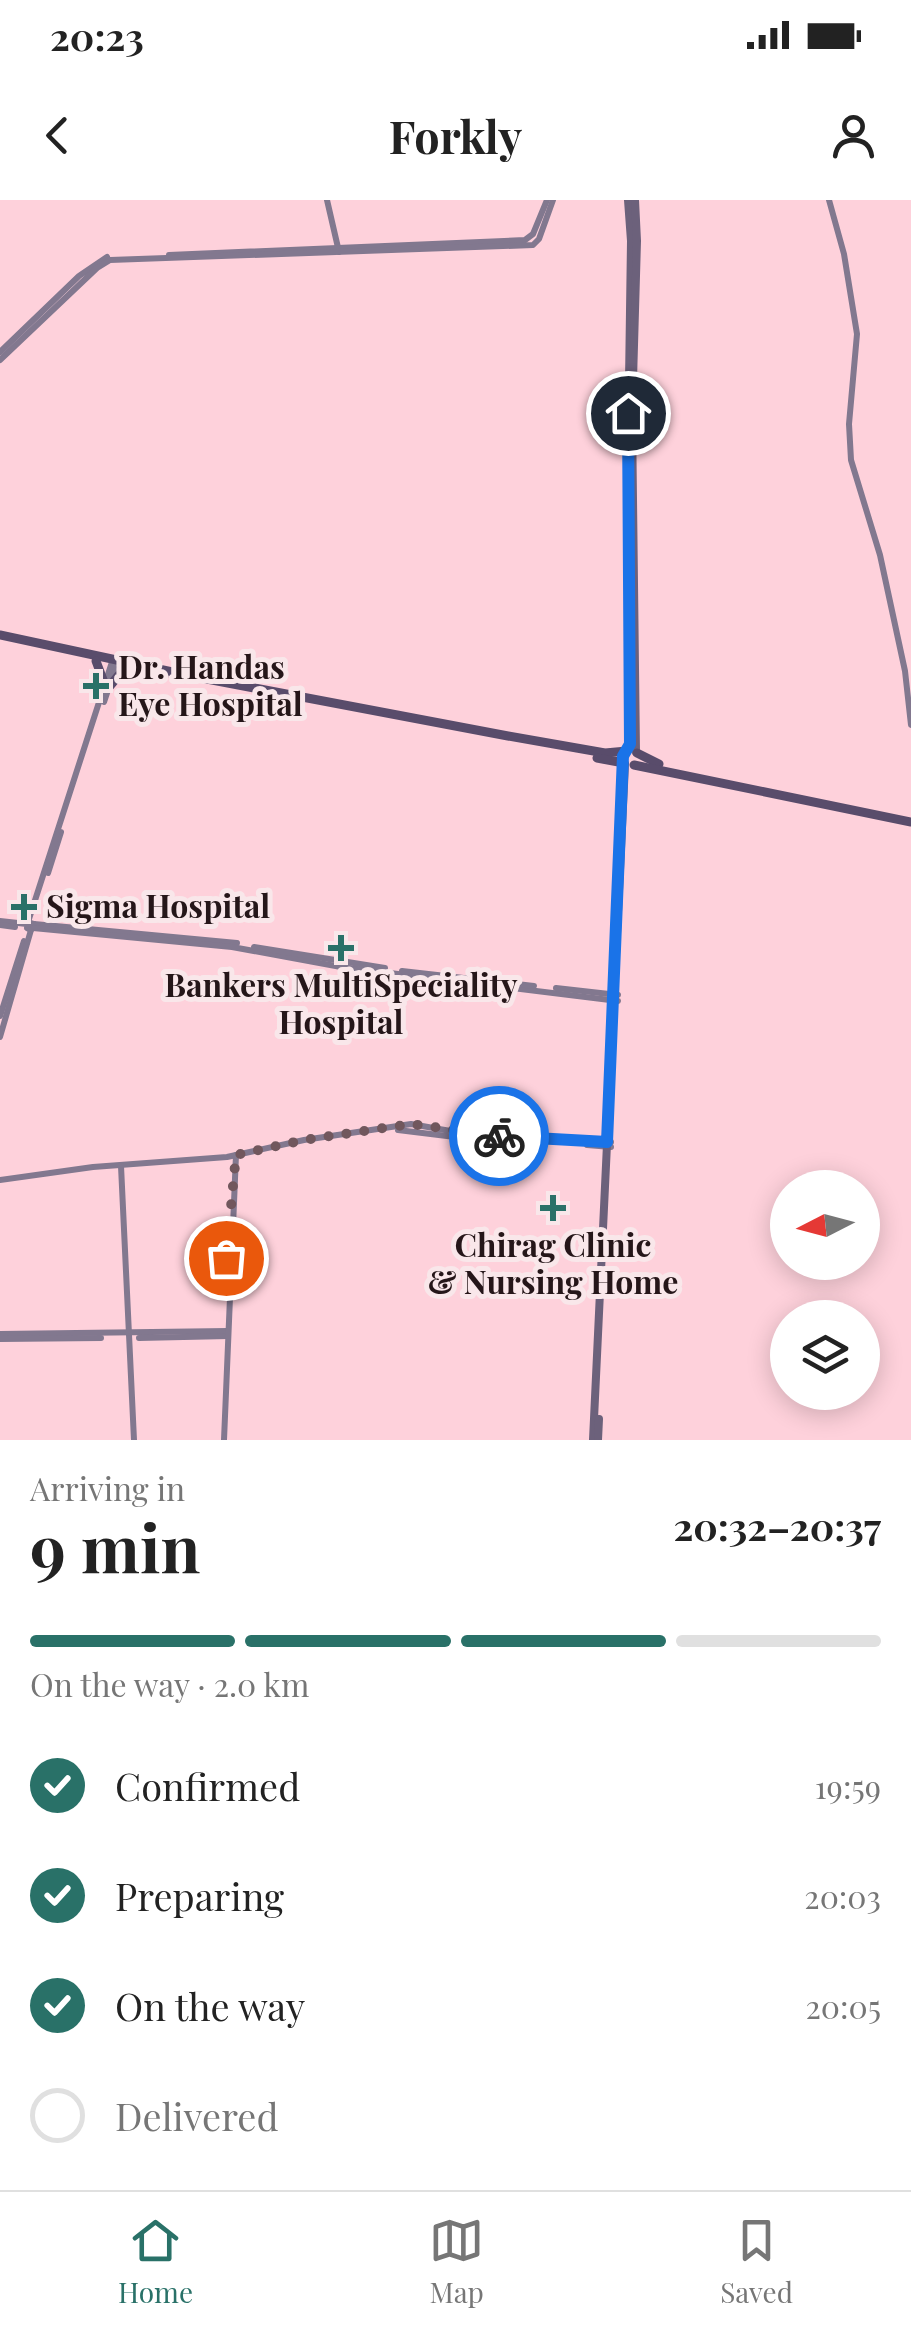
<!DOCTYPE html>
<meta charset="utf-8">
<style>
:root{--surface:#fff;--page:#f2f2f2;--text:#222;--muted:#767676;--line:#e0e0e0;--accent:#297168}
body{margin:0;font-family:"Playfair Display",serif;background:var(--page);color:var(--text);height:100vh;display:flex;flex-direction:column;font-size:38px;white-space:nowrap}
*{box-sizing:border-box;margin:0}
p{font-size:32px;color:var(--muted)}
.icon{flex:none;width:55px;height:55px;fill:none;stroke:currentColor;stroke-width:2;stroke-linecap:round;stroke-linejoin:round}
.map{position:relative;height:1240px;overflow:hidden}
.sheet{display:flex;flex-direction:column;background:var(--surface);flex:1}
.sheet>*{flex:none}
.needle{width:65px;rotate:264deg}
.controls{position:absolute;left:770px;top:970px;display:grid;gap:20px}
.controls a{display:grid;place-items:center;width:110px;height:110px;border-radius:50%;background:var(--surface);box-shadow:0 5px 25px #0003;font-size:50px}
.pin{position:absolute;display:grid;place-items:center;width:85px;height:85px;color:#fff;margin:-42px;border:5px solid #fff;border-radius:50%;box-shadow:0 2px 10px #0007}
.courier{position:absolute;display:grid;place-items:center;width:100px;height:100px;margin:-50px;border:8px solid #1a73e8;border-radius:50%;background:#fff;color:#222;box-shadow:0 2px 12px #0007}
.headline em{font-style:normal;font-weight:700}
.headline div{display:flex;flex-direction:column-reverse}
.headline{display:flex;align-items:center;justify-content:space-between;height:170px;padding:0 30px}
h1{font-size:65px;font-weight:700;line-height:75px}
.bar{display:grid;grid-template-columns:repeat(4,1fr);gap:15px 10px;align-content:center;height:120px;padding:0 30px}
.bar i{height:12px;border-radius:8px;background:var(--line)}
.bar .selected{background:var(--accent)}
.bar p{grid-column:span 4}
ol{padding:0 30px;list-style:none}
li{display:flex;align-items:center;gap:30px;height:110px}
li p{margin-inline-start:auto}
li .icon{padding:10px;border-radius:50%;background:var(--accent);color:#fff;stroke-width:4}
li:last-child{color:var(--muted)}
li i{width:55px;height:55px;border:5px solid var(--line);border-radius:50%}
.status{display:flex;justify-content:space-between;align-items:center;height:70px;padding:0 50px;background:var(--surface);direction:ltr}
.status svg{height:28px;fill:currentColor}
header{display:flex;justify-content:space-between;align-items:center;height:130px;padding:0 30px;background:var(--surface);font-size:45px;font-weight:700}
.dock{display:flex;justify-content:space-around;align-items:center;height:140px;border-top:2px solid var(--line);background:var(--surface);font-size:28px;color:var(--muted)}
.dock a{display:grid;justify-items:center;gap:5px}
.dock .selected{color:var(--accent)}
.map>svg:first-child{display:block}
.lines{fill:none;stroke-linecap:round;stroke-linejoin:round}
.secondary{stroke:#82788f;stroke-width:6}
.primary{stroke:#6c617b;stroke-width:8}
.highway{stroke:#594c6b;stroke-width:9}
.done{stroke:#71575d;stroke-width:10;stroke-dasharray:0 18}
.route{stroke:#1a73e8;stroke-width:12}
.poi-dot{fill:#297168;stroke:#f9e7ea;stroke-width:4}
.labels{text-anchor:middle;stroke-width:10;stroke-linejoin:round;paint-order:stroke}
.poi-label{font-size:32px;font-weight:bold;fill:#251619;stroke:#f9e7ea;text-anchor:start}
</style>
<div class="status"><b>20:23</b><svg viewBox="0 0 49 12"><path d="M0 12V9h3v3zM5 12V6h3v6zM10 12V3h3v9zM15 12V0h3v12zM26 1h20v11H26zM47 4h2v5h-2z"/></svg></div>
<header><svg class="icon" aria-label="back" viewBox="0 0 24 24"><path d="M15 5l-7 7 7 7"/></svg>Forkly<svg class="icon" aria-label="person" viewBox="0 0 24 24"><circle cx="12" cy="8" r="4"/><path d="M4 21q1-7 8-7t8 7"/></svg></header>
<div class="map">
<svg width="911" height="1240" viewBox="0 0 911 1240">
<rect width="100%" height="100%" fill="#fed1db"/>
<g class="lines">
<!-- secondary -->
<g class="secondary">
<path d="M327,0l12,52"/>
<path d="M829,0l15,54 13,80 -8,90 2,36 29,95 25,116 6,54"/>
<path d="M169,55l356,-15 8,-6 14,-34"/>
<path d="M0,152l79,-76 28,-19"/>
<path d="M0,160l97,-92 13,-8 423,-15 6,-6 14,-39"/>
<path d="M104,502l14,-42"/>
<path d="M48,673l13,-41"/>
<path d="M0,721l27,3"/>
<path d="M28,722l-1,6 4,2 3,-6 -6,-2 85,-263"/>
<path d="M34,724l203,19"/>
<path d="M0,725l15,2"/>
<path d="M33,728l199,19 109,20 277,34"/>
<path d="M254,747l131,21"/>
<path d="M402,771l132,15"/>
<path d="M556,788l62,7"/>
<path d="M0,816l24,-75"/>
<path d="M0,837l31,-107"/>
<path d="M398,930l57,7"/>
<path d="M587,945l24,2"/>
<path d="M121,966l13,274"/>
<path d="M0,980l93,-13 134,-10 77,-17 107,-16 62,11 138,7"/>
<path d="M226,1074l3,-47"/>
<path d="M0,1134l228,-3"/>
<path d="M139,1138l89,-2"/>
<path d="M0,1139l101,-1"/>
<path d="M224,1240l12,-285"/>
</g>
<!-- primary -->
<g class="primary">
<path d="M628,0l3,41 -2,140"/>
<path d="M635,0l2,41 -5,174 4,337"/>
<path d="M627,361v-131"/>
<path d="M593,1240l32,-676"/>
<path d="M598,1240l1,-21"/>
</g>
<!-- highway -->
<g class="highway">
<path d="M0,435l191,41 317,60 97,17 22,-2"/>
<path d="M96,461l9,24"/>
<path d="M121,467l43,9"/>
<path d="M109,487l10,-12 10,-3"/>
<path d="M637,553l22,11"/>
<path d="M597,558l27,5"/>
<path d="M634,565l277,57"/>
</g>
</g>
<g class="lines">
<!-- done -->
<path class="done" d="M226,1058l10,-103 68,-15 107,-16 88,12"/>
<!-- route -->
<path class="route" d="M499,936l108,6 16,-386 7,-12 -2,-331"/>
</g>
<!-- markers -->
<g class="poi-dot">
<path d="M91 471h10v10h10v10h-10v10h-10v-10h-10v-10h10z"/>
<path d="M19 692h10v10h10v10h-10v10h-10v-10h-10v-10h10z"/>
<path d="M336 733h10v10h10v10h-10v10h-10v-10h-10v-10h10z"/>
<path d="M548 993h10v10h10v10h-10v10h-10v-10h-10v-10h10z"/>
</g>
<g class="labels">
<!-- poi labels -->
<g class="poi-label">
<text x="118" y="479">Dr. Handas<tspan x="118" dy="37">Eye Hospital</tspan></text>
<text x="46" y="718">Sigma Hospital</text>
<text x="341" y="797" text-anchor="middle">Bankers MultiSpeciality<tspan x="341" dy="37">Hospital</tspan></text>
<text x="553" y="1057" text-anchor="middle">Chirag Clinic<tspan x="553" dy="37">&amp; Nursing Home</tspan></text>
</g>
</g>
</svg>
<div class="controls">
<a><svg class="needle" viewBox="-14 -14 28 28"><path d="M0-13l5 13h-10z" fill="#e53935"/><path d="M0 13l5-13h-10z" fill="#767676"/></svg></a>
<a><svg class="icon" aria-label="layers" viewBox="0 0 24 24"><path d="M12 4l9 5-9 5-9-5zM3 14l9 5 9-5"/></svg></a>
</div>
<div class="pin" style="left:226px;top:1058px;background:#ea580c"><svg class="icon" aria-label="bag" viewBox="0 0 24 24"><path d="M5 8h14l-1 12H6zM9 8a3 3 0 0 1 6 0"/></svg></div>
<div class="pin" style="left:628px;top:213px;background:#1f2937"><svg class="icon" aria-label="home" viewBox="0 0 24 24"><path d="M3 11l9-7 9 7M6 9v11h12V9"/></svg></div>
<div class="courier" style="left:499px;top:936px"><svg class="icon" aria-label="bike" viewBox="0 0 24 24"><circle cx="6" cy="16" r="4"/><circle cx="18" cy="16" r="4"/><path d="M6 16l4-8h5l3 8M10 8l3 8H6M13 5h3"/></svg></div>
</div>
<section class="sheet">
<div class="headline"><div><h1>9 min</h1><p>Arriving in</p></div><em>20:32–20:37</em></div>
<div class="bar"><i class="selected"></i><i class="selected"></i><i class="selected"></i><i></i><p>On the way · 2.0 km</p></div>
<ol>
<li><svg class="icon" aria-label="check" viewBox="0 0 24 24"><path d="M5 12l5 5 9-10"/></svg>Confirmed<p>19:59</p></li>
<li><svg class="icon" aria-label="check" viewBox="0 0 24 24"><path d="M5 12l5 5 9-10"/></svg>Preparing<p>20:03</p></li>
<li><svg class="icon" aria-label="check" viewBox="0 0 24 24"><path d="M5 12l5 5 9-10"/></svg>On the way<p>20:05</p></li>
<li><i></i>Delivered</li>
</ol>
</section>
<nav class="dock">
<a class="selected"><svg class="icon" aria-label="home" viewBox="0 0 24 24"><path d="M3 11l9-7 9 7M6 9v11h12V9"/></svg>Home</a>
<a><svg class="icon" aria-label="map" viewBox="0 0 24 24"><path d="M3 6l6-2 6 2 6-2v14l-6 2-6-2-6 2zM9 4v14M15 6v14"/></svg>Map</a>
<a><svg class="icon" aria-label="saved" viewBox="0 0 24 24"><path d="M7 4h10v16l-5-4-5 4z"/></svg>Saved</a>
</nav>
